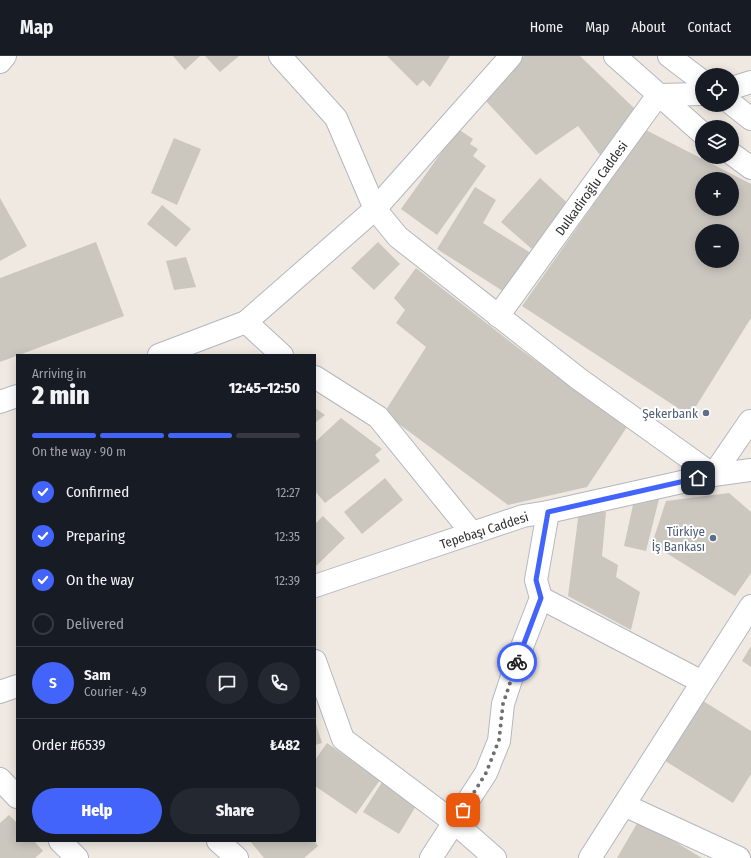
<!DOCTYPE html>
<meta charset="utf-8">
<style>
:root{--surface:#171b24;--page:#242831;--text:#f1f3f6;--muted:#9ea1a6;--line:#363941;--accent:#4264fb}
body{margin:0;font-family:"Fira Sans Condensed",sans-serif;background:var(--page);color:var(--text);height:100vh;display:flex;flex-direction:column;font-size:15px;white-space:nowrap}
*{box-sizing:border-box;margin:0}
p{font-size:13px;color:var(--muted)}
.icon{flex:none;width:22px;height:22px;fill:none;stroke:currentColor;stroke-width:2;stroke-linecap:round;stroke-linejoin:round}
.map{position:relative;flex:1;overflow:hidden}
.side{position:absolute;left:16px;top:298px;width:300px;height:488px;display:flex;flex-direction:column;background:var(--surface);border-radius:0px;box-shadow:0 2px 10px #0003}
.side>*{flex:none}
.fabs{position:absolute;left:695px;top:12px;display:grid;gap:8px}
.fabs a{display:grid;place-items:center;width:44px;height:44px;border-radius:50%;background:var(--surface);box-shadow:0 2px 10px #0003;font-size:20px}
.pin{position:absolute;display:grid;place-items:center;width:34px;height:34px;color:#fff;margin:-17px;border-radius:8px;box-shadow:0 2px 6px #0006}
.courier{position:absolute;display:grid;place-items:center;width:40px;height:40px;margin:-20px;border:3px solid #4264fb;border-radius:50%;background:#fff;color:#222;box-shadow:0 1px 5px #0007}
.headline em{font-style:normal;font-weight:800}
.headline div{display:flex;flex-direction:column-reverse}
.headline{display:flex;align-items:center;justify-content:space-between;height:68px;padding:0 16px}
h1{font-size:26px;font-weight:800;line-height:30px}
.bar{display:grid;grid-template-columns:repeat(4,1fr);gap:6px 4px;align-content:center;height:48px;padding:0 16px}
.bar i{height:5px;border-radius:3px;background:var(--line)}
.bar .selected{background:var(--accent)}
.bar p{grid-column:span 4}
.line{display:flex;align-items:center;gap:10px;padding:0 16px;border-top:1px solid var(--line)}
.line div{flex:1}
.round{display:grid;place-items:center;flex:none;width:42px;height:42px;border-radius:21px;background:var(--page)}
ol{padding:0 16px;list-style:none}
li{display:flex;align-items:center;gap:12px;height:44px}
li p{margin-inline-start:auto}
li .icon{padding:4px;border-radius:50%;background:var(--accent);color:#fff;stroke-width:4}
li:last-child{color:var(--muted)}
li i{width:22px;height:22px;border:2px solid var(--line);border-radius:50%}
.button{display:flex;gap:8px;margin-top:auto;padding:8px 16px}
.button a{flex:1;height:46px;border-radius:24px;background:var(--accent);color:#fff;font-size:16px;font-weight:800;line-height:46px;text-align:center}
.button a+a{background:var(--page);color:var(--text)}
header{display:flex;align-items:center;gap:24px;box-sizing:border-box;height:56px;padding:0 20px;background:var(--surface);border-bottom:1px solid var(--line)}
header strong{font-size:19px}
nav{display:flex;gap:22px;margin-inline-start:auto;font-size:14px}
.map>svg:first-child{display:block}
.building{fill:#cbc7bf;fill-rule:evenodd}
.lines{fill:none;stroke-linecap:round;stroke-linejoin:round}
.minor-casing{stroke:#b4b7c1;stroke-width:24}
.minor{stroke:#fff;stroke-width:22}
.done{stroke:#726f6d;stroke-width:4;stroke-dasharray:0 7.2}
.route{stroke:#4264fb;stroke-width:5}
.service-dot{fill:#5c6f8a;stroke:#fff;stroke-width:1.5}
.labels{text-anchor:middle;stroke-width:4;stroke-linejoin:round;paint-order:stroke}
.street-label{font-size:13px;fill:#2e2e2e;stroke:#fff}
.service-label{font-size:13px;fill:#4e5e75;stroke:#fff;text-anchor:end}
</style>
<header>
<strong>Map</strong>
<nav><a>Home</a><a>Map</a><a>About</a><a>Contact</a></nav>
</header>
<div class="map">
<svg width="751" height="802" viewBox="0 0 751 802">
<rect width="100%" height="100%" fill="#efe9e1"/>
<!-- building -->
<g class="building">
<path d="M173,0h27l-15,14z"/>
<path d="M205,0h34l-19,16z"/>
<path d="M387,0h63l-20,31 -7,-7 -6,6z"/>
<path d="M524,0h56l55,53 -32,50 -25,-33 -42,29 -52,-56z"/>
<path d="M458,73l15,10 -3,5 8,5 -5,7 13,10 -49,69 -36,-26z"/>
<path d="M646,74l105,54v134l-61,98 -168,-110zM702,123h30v30h-30zM702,175h30v30h-30z"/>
<path d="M174,82l27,11 -24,56 -26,-12z"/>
<path d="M540,122l32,29 -39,43 -32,-28z"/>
<path d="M475,131l21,13 -13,23 51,32 -25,40 -72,-46z"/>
<path d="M0,142l27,48 -27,15z"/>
<path d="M162,149l29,24 -15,18 -29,-23z"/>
<path d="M96,186l28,74 -124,46v-84z"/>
<path d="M378,186l22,22 -26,26 -23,-22z"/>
<path d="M186,201l10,30 -22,3 -8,-29z"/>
<path d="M416,212l101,79 110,80 -40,60 -79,18 -124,-92 42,-66 -30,-24 9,-13 -11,-12z"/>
<path d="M315,352l10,7 -10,8z"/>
<path d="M341,362l41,31 -7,6 5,6 -55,42 -10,-12v-49z"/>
<path d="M385,422l18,22 -41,34 -18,-22z"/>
<path d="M729,437l22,19v61l-16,23 -83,-52 14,-43z"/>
<path d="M659,443l-13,52 -22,-5 9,-41z"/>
<path d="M579,455l27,1 -4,44 16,9 -2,12 24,15 -9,38 -63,-34z"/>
<path d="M323,460l22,22 -30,29v-43z"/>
<path d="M751,590v21l-9,-6z"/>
<path d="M700,643l51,32v43l-18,29 -71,-44z"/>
<path d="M315,665l7,22 -7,2z"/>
<path d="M327,687l53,37 -24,34 -41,-28v-26z"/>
<path d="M384,723l35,22 -20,33 -36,-22z"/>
<path d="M9,759l8,8v18h17l9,10 -8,7h-35v-35z"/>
<path d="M639,764l63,38h-85z"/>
<path d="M250,785h64l4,5 -14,12h-40z"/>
</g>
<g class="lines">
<defs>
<g id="minor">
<path d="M280,0l56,62 39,91 23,28 181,142 134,96 37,-54"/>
<path d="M615,0l87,77"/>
<path d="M669,0l33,25"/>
<path d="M0,6l5,-6"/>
<path d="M732,32l19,-6"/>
<path d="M732,48l19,15"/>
<path d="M732,98l19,14"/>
<path d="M498,260l160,-221 44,-1"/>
<path d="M246,266l36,33"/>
<path d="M159,299l87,-33 129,-113 136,-153"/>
<path d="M315,321l63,40 94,116"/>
<path d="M0,346l17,-6"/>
<path d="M548,456l-12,68 5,18 161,84"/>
<path d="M315,530l208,-70 25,-4 165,-37 38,-5"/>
<path d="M315,605l28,78 112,84 40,35"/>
<path d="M0,636l17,-6"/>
<path d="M0,723l17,18"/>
<path d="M624,749l115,53"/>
<path d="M60,785l17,17"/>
<path d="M218,785l19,17"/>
<path d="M431,802l55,-85 13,-32 4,-37 17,-52 21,-54"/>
<path d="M590,802l161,-252"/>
</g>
</defs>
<!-- minor casing -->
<use href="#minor" class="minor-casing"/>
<!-- minor -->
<use href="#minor" class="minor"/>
</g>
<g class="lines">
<!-- done -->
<path class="done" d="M463,754l23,-37 13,-33 4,-36 14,-42"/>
<!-- route -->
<path class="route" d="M517,606l24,-64 -5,-18 12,-68 150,-34"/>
</g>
<!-- markers -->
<g class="service-dot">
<circle cx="706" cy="357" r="4"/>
<circle cx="713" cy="482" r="4"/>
</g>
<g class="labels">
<!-- street labels -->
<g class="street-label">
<text transform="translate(591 132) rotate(-54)" y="5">Dulkadiroğlu Caddesi</text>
<text transform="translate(484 474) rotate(-18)" y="5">Tepebaşı Caddesi</text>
</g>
<!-- service labels -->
<g class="service-label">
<text x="698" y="362">Şekerbank</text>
<text x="705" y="480">Türkiye<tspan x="705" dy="15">İş Bankası</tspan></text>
</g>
</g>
</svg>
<div class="fabs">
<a><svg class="icon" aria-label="locate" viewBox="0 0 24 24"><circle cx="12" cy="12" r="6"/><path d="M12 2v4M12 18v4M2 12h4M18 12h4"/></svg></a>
<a><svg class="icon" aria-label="layers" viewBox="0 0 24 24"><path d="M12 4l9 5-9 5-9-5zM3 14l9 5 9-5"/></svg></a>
<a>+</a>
<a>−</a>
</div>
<div class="pin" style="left:463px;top:754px;background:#ea580c"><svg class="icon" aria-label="bag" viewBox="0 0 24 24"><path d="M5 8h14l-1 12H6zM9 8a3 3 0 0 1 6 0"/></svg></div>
<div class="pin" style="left:698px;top:422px;background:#1f2937"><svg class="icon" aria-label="home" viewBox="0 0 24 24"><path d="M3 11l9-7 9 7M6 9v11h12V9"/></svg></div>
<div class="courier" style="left:517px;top:606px"><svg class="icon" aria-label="bike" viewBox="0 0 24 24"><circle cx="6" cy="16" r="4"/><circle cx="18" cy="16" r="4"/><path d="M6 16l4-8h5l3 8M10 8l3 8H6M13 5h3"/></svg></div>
<section class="side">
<div class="headline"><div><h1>2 min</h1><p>Arriving in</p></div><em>12:45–12:50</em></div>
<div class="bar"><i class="selected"></i><i class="selected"></i><i class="selected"></i><i></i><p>On the way · 90 m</p></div>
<ol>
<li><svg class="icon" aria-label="check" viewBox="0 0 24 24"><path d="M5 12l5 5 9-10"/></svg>Confirmed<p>12:27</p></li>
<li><svg class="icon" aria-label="check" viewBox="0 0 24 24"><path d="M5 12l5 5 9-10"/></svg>Preparing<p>12:35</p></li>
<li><svg class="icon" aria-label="check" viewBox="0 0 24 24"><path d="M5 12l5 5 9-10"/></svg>On the way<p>12:39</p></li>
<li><i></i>Delivered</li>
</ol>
<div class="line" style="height:72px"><b class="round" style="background:var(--accent);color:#fff">S</b><div><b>Sam</b><p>Courier · 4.9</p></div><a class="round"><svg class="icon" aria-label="chat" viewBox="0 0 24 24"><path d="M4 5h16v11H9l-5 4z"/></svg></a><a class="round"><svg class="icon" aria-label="phone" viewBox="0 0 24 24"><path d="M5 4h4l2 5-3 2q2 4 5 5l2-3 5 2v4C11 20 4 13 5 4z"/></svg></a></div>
<div class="line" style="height:52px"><div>Order #6539</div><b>₺482</b></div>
<div class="button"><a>Help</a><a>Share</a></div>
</section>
</div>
